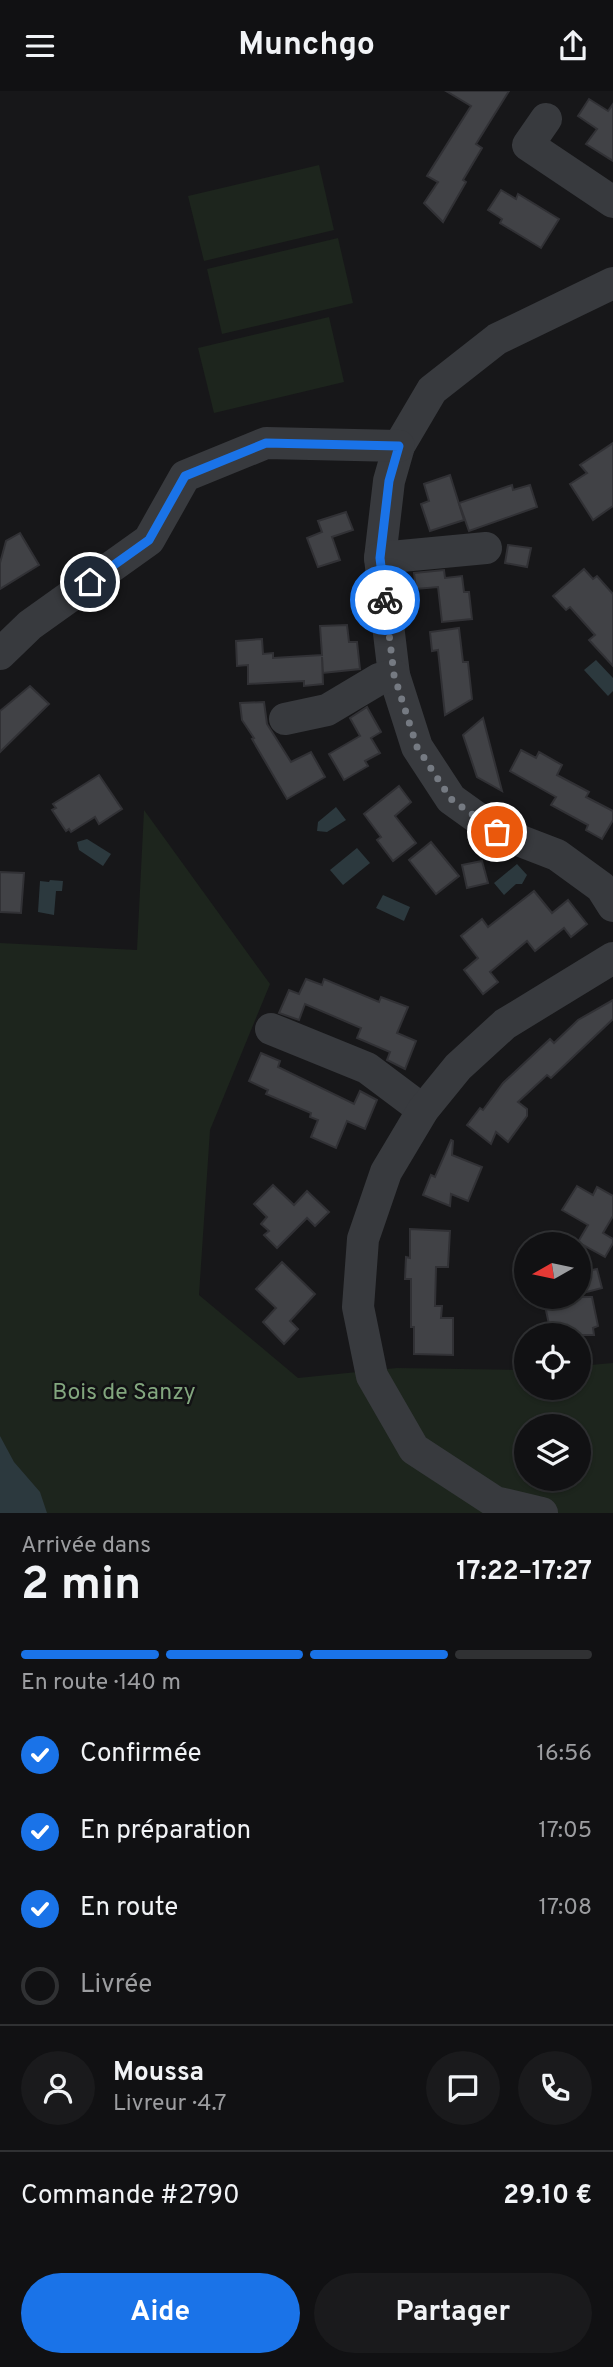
<!DOCTYPE html>
<html lang="fr">
<meta charset="utf-8">
<style>
:root{--surface:#111113;--page:#1a1a1c;--text:#f1f3f6;--muted:#9c9da0;--line:#303133;--accent:#1a73e8}
body{margin:0;font-family:Overpass,sans-serif;background:var(--page);color:var(--text);height:100vh;display:flex;flex-direction:column;font-size:26px;white-space:nowrap}
*{box-sizing:border-box;margin:0}
p{font-size:23px;color:var(--muted)}
.icon{flex:none;width:38px;height:38px;fill:none;stroke:currentColor;stroke-width:2;stroke-linecap:round;stroke-linejoin:round}
.map{position:relative;height:1422px;overflow:hidden}
.side{display:flex;flex-direction:column;background:var(--surface);flex:1}
.side>*{flex:none}
.needle{width:46px;rotate:261deg}
.tools{position:absolute;left:514px;top:1141px;display:grid;gap:14px}
.tools a{display:grid;place-items:center;width:77px;height:77px;border-radius:50%;background:var(--surface);box-shadow:0 2px 5px #0004,0 0 0 2px var(--line);font-size:35px}
.pin{position:absolute;display:grid;place-items:center;width:60px;height:60px;color:#fff;margin:-30px;border:4px solid #fff;border-radius:50%;box-shadow:0 2px 7px #0007}
.courier{position:absolute;display:grid;place-items:center;width:70px;height:70px;margin:-35px;border:5px solid #1a73e8;border-radius:50%;background:#fff;color:#222;box-shadow:0 2px 9px #0007}
.headline em{font-style:normal;font-weight:700}
.headline div{display:flex;flex-direction:column-reverse}
.headline{display:flex;align-items:center;justify-content:space-between;height:119px;padding:0 21px}
h1{font-size:46px;font-weight:700;line-height:52px}
.bar{display:grid;grid-template-columns:repeat(4,1fr);gap:10px 7px;align-content:center;height:84px;padding:0 21px}
.bar i{height:9px;border-radius:5px;background:var(--line)}
.bar .active{background:var(--accent)}
.bar p{grid-column:span 4}
.line{display:flex;align-items:center;gap:18px;padding:0 21px;border-top:2px solid var(--line)}
.line div{flex:1}
.round{display:grid;place-items:center;flex:none;width:74px;height:74px;border-radius:37px;background:var(--page)}
ol{padding:0 21px;list-style:none}
li{display:flex;align-items:center;gap:21px;height:77px}
li p{margin-inline-start:auto}
li .icon{padding:7px;border-radius:50%;background:var(--accent);color:#fff;stroke-width:4}
li:last-child{color:var(--muted)}
li i{width:38px;height:38px;border:4px solid var(--line);border-radius:50%}
.primary-button{display:flex;gap:14px;margin-top:auto;padding:14px 21px}
.primary-button a{flex:1;height:80px;border-radius:42px;background:var(--accent);color:#fff;font-size:28px;font-weight:700;line-height:80px;text-align:center}
.primary-button a+a{background:var(--page);color:var(--text)}
header{display:flex;justify-content:space-between;align-items:center;height:91px;padding:0 21px;background:var(--surface);font-size:32px;font-weight:700}
.map>svg:first-child{display:block}
.green{fill:#1d251d;fill-rule:evenodd}
.water{fill:#2c393e}
.building{fill:#414246;stroke:#313135;stroke-width:2}
.lines{fill:none;stroke-linecap:round;stroke-linejoin:round}
.minor{stroke:#383a3e;stroke-width:32}
.done{stroke:#757a82;stroke-width:7;stroke-dasharray:0 12.6}
.route{stroke:#1a73e8;stroke-width:9}
.labels{text-anchor:middle;stroke-width:5;stroke-linejoin:round;paint-order:stroke}
.park-label{font-size:23px;fill:#82a67e;stroke:#121214}
</style>
<header><svg class="icon" aria-label="menu" viewBox="0 0 24 24"><path d="M4 6h16M4 12h16M4 18h16"/></svg>Munchgo<svg class="icon" aria-label="share" viewBox="0 0 24 24"><path d="M12 15V3M7 8l5-5 5 5M5 13v7h14v-7"/></svg></header>
<div class="map">
<svg width="613" height="1422" viewBox="0 0 613 1422">
<rect width="100%" height="100%" fill="#171719"/>
<!-- green -->
<g class="green">
<path d="M319,74l15,65 -130,31 -16,-65z"/>
<path d="M338,147l15,65 -131,31 -15,-65z"/>
<path d="M329,226l15,65 -130,31 -16,-65z"/>
<path d="M144,719l126,174 -60,146 -11,165 99,83 99,-10 130,2v18h52v-22l34,-3v150h-613v-570l137,7zM527,1335h52v53h-52z"/>
</g>
<!-- water -->
<g class="water">
<path d="M596,569l17,18v13l-5,5 -24,-26z"/>
<path d="M336,716l10,13 -19,12 -10,-1 1,-9z"/>
<path d="M87,748l24,15 -8,12 -24,-16 -2,-8z"/>
<path d="M357,757l13,15 -27,22 -13,-15z"/>
<path d="M517,773l10,11 -5,9h-6l-12,11 -10,-12z"/>
<path d="M50,789l13,1 -1,10h-6l-2,24 -16,-3 2,-31 9,1z"/>
<path d="M383,804l27,12 -6,14 -28,-13z"/>
<path d="M0,1345l14,26 26,30 7,21h-47z"/>
</g>
<!-- building -->
<g class="building">
<path d="M446,0h63l-33,53 6,4 -19,32 3,2 -23,40 -19,-19 14,-21 -11,-6 44,-70z"/>
<path d="M589,8l19,12 5,-7v57l-27,-17 11,-15 -19,-13z"/>
<path d="M501,99l15,9 2,-5 41,25 -18,29 -41,-25 2,-4 -14,-9z"/>
<path d="M613,352v63l-20,14 -23,-36 17,-11 -7,-8z"/>
<path d="M450,384l14,45 -34,11 -9,-27 8,-3 -5,-17z"/>
<path d="M512,394l1,5 17,-5 7,22 -68,24 -10,-28z"/>
<path d="M346,421l7,18 -21,7 8,23 -22,7 -11,-29 15,-6 -4,-11z"/>
<path d="M20,442l19,32 -39,24v-26l6,-22z"/>
<path d="M508,454l23,3 -4,19 -22,-4z"/>
<path d="M584,478l9,10 4,-3 16,18v72l-24,-26 6,-5 -25,-28 -4,3 -13,-14z"/>
<path d="M444,479l1,8 17,-2 2,16h5l3,27 -30,3 -4,-35 -22,2 -2,-16z"/>
<path d="M347,534l2,17h8l3,27 -37,4 -1,-16 1,27 -19,2v-5l-56,3v-19l-11,1 -1,-25 26,-2 1,15 10,-1v5l49,-3 -2,-29z"/>
<path d="M459,537l4,34h5l4,37 -27,16 -7,-65 -6,1 -2,-19z"/>
<path d="M30,595l19,18 -49,48v-41z"/>
<path d="M264,611l3,22 24,38 20,-10 14,25 -38,22 -35,-60 2,-1 -12,-18 -2,-17z"/>
<path d="M367,616l14,25 -10,6 9,15 -15,8 3,5 -24,14 -15,-26 31,-18 -10,-18z"/>
<path d="M483,627l19,73 -25,-14 -14,-42z"/>
<path d="M521,659l15,8 3,-6 23,13 -5,10 32,17 -3,5 27,14v9l-11,19 -16,-9 2,-5 -37,-20 5,-8 -46,-26z"/>
<path d="M99,684l23,34 -23,15 -4,-7 -24,15 -2,-3 -3,2 -14,-21 4,-2 -3,-4z"/>
<path d="M399,695l12,16 -16,14 21,27 -23,18 -16,-21 4,-3 -17,-23z"/>
<path d="M431,751l28,34 -23,18 -27,-34z"/>
<path d="M482,770l6,22 -21,5 -5,-23z"/>
<path d="M0,781l24,1 -3,40 -21,-1z"/>
<path d="M534,800l18,22 16,-13 19,24 -16,13 -7,-9 -29,23 -8,-10 -37,31 8,10 -15,12 -19,-24 14,-12 -17,-22 21,-17 6,8z"/>
<path d="M306,888l16,6 2,-6 55,23 2,-5 27,10 -11,26 19,8 -11,28 -18,-9 3,-8 -33,-14 4,-10 -56,-24 -6,16 -20,-7 10,-23 10,4z"/>
<path d="M613,909v19l-62,59 -4,-3 -29,27 9,7v7l-19,26 -12,-10 -5,12 -24,-19 13,-17 3,2 20,-27 47,-44 4,4 24,-23z"/>
<path d="M261,962l19,8 -2,6 76,37 6,-13 17,9 -12,29 -18,-8 -11,27 -25,-11 7,-17 -8,-3 1,-4 -45,-19 2,-4 -19,-9z"/>
<path d="M451,1049l2,1 -1,14 30,12 -14,34 -17,-7 -1,12 -27,-11 8,-20 4,2z"/>
<path d="M273,1094l21,20 13,-14 22,21 -14,14 -8,-8 -30,30 -13,-13 5,-4 -8,-7 6,-7 -13,-13z"/>
<path d="M577,1095l16,9 4,-8 16,9v20l-10,17 10,6v4l-8,14 -27,-15 10,-17 -26,-15z"/>
<path d="M410,1138l40,2 -2,36h-12l-1,39h7l-1,12h12v37l-39,-1v-27h-3v-48h-6l1,-22 4,1z"/>
<path d="M282,1171l33,32 -25,27 8,8 -14,15 -21,-22 13,-14 -20,-19z"/>
<path d="M597,1178l5,19 -23,6v-21z"/>
<path d="M562,1206h30l6,29 -5,2 1,7h-25l-2,-10 -17,4 -6,-28z"/>
</g>
<g class="lines">
<!-- minor -->
<g class="minor">
<path d="M546,28l-18,26 85,57"/>
<path d="M613,192l-116,56 -65,51 -33,56 -10,35 -9,77 14,117 23,72 34,52 46,33 60,23 44,32 12,19"/>
<path d="M380,467l106,-10"/>
<path d="M0,563l30,-29 119,-85 36,-64 81,-33 133,3"/>
<path d="M285,628l42,-9 52,-31 15,-4"/>
<path d="M271,938l96,39 56,42"/>
<path d="M542,1422l-47,-11 -81,-53 -42,-73 -14,-69 5,-68 23,-67 37,-62 35,-43 47,-43 108,-66"/>
</g>
</g>
<g class="lines">
<!-- done -->
<path class="done" d="M385,509l9,75 23,72 34,52 46,33"/>
<!-- route -->
<path class="route" d="M90,491l59,-42 36,-64 81,-33 133,3 -10,35 -9,77 5,42"/>
</g>
<g class="labels">
<!-- park labels -->
<g class="park-label">
<text x="124" y="1308">Bois de Sanzy</text>
</g>
</g>
</svg>
<div class="tools">
<a><svg class="needle" viewBox="-14 -14 28 28"><path d="M0-13l5 13h-10z" fill="#e53935"/><path d="M0 13l5-13h-10z" fill="#9c9da0"/></svg></a>
<a><svg class="icon" aria-label="locate" viewBox="0 0 24 24"><circle cx="12" cy="12" r="6"/><path d="M12 2v4M12 18v4M2 12h4M18 12h4"/></svg></a>
<a><svg class="icon" aria-label="layers" viewBox="0 0 24 24"><path d="M12 4l9 5-9 5-9-5zM3 14l9 5 9-5"/></svg></a>
</div>
<div class="pin" style="left:497px;top:741px;background:#ea580c"><svg class="icon" aria-label="bag" viewBox="0 0 24 24"><path d="M5 8h14l-1 12H6zM9 8a3 3 0 0 1 6 0"/></svg></div>
<div class="pin" style="left:90px;top:491px;background:#1f2937"><svg class="icon" aria-label="home" viewBox="0 0 24 24"><path d="M3 11l9-7 9 7M6 9v11h12V9"/></svg></div>
<div class="courier" style="left:385px;top:509px"><svg class="icon" aria-label="bike" viewBox="0 0 24 24"><circle cx="6" cy="16" r="4"/><circle cx="18" cy="16" r="4"/><path d="M6 16l4-8h5l3 8M10 8l3 8H6M13 5h3"/></svg></div>
</div>
<section class="side">
<div class="headline"><div><h1>2 min</h1><p>Arrivée dans</p></div><em>17:22–17:27</em></div>
<div class="bar"><i class="active"></i><i class="active"></i><i class="active"></i><i></i><p>En route · 140 m</p></div>
<ol>
<li><svg class="icon" aria-label="check" viewBox="0 0 24 24"><path d="M5 12l5 5 9-10"/></svg>Confirmée<p>16:56</p></li>
<li><svg class="icon" aria-label="check" viewBox="0 0 24 24"><path d="M5 12l5 5 9-10"/></svg>En préparation<p>17:05</p></li>
<li><svg class="icon" aria-label="check" viewBox="0 0 24 24"><path d="M5 12l5 5 9-10"/></svg>En route<p>17:08</p></li>
<li><i></i>Livrée</li>
</ol>
<div class="line" style="height:126px"><a class="round"><svg class="icon" aria-label="person" viewBox="0 0 24 24"><circle cx="12" cy="8" r="4"/><path d="M4 21q1-7 8-7t8 7"/></svg></a><div><b>Moussa</b><p>Livreur · 4.7</p></div><a class="round"><svg class="icon" aria-label="chat" viewBox="0 0 24 24"><path d="M4 5h16v11H9l-5 4z"/></svg></a><a class="round"><svg class="icon" aria-label="phone" viewBox="0 0 24 24"><path d="M5 4h4l2 5-3 2q2 4 5 5l2-3 5 2v4C11 20 4 13 5 4z"/></svg></a></div>
<div class="line" style="height:91px"><div>Commande #2790</div><b>29.10 €</b></div>
<div class="primary-button"><a>Aide</a><a>Partager</a></div>
</section>
